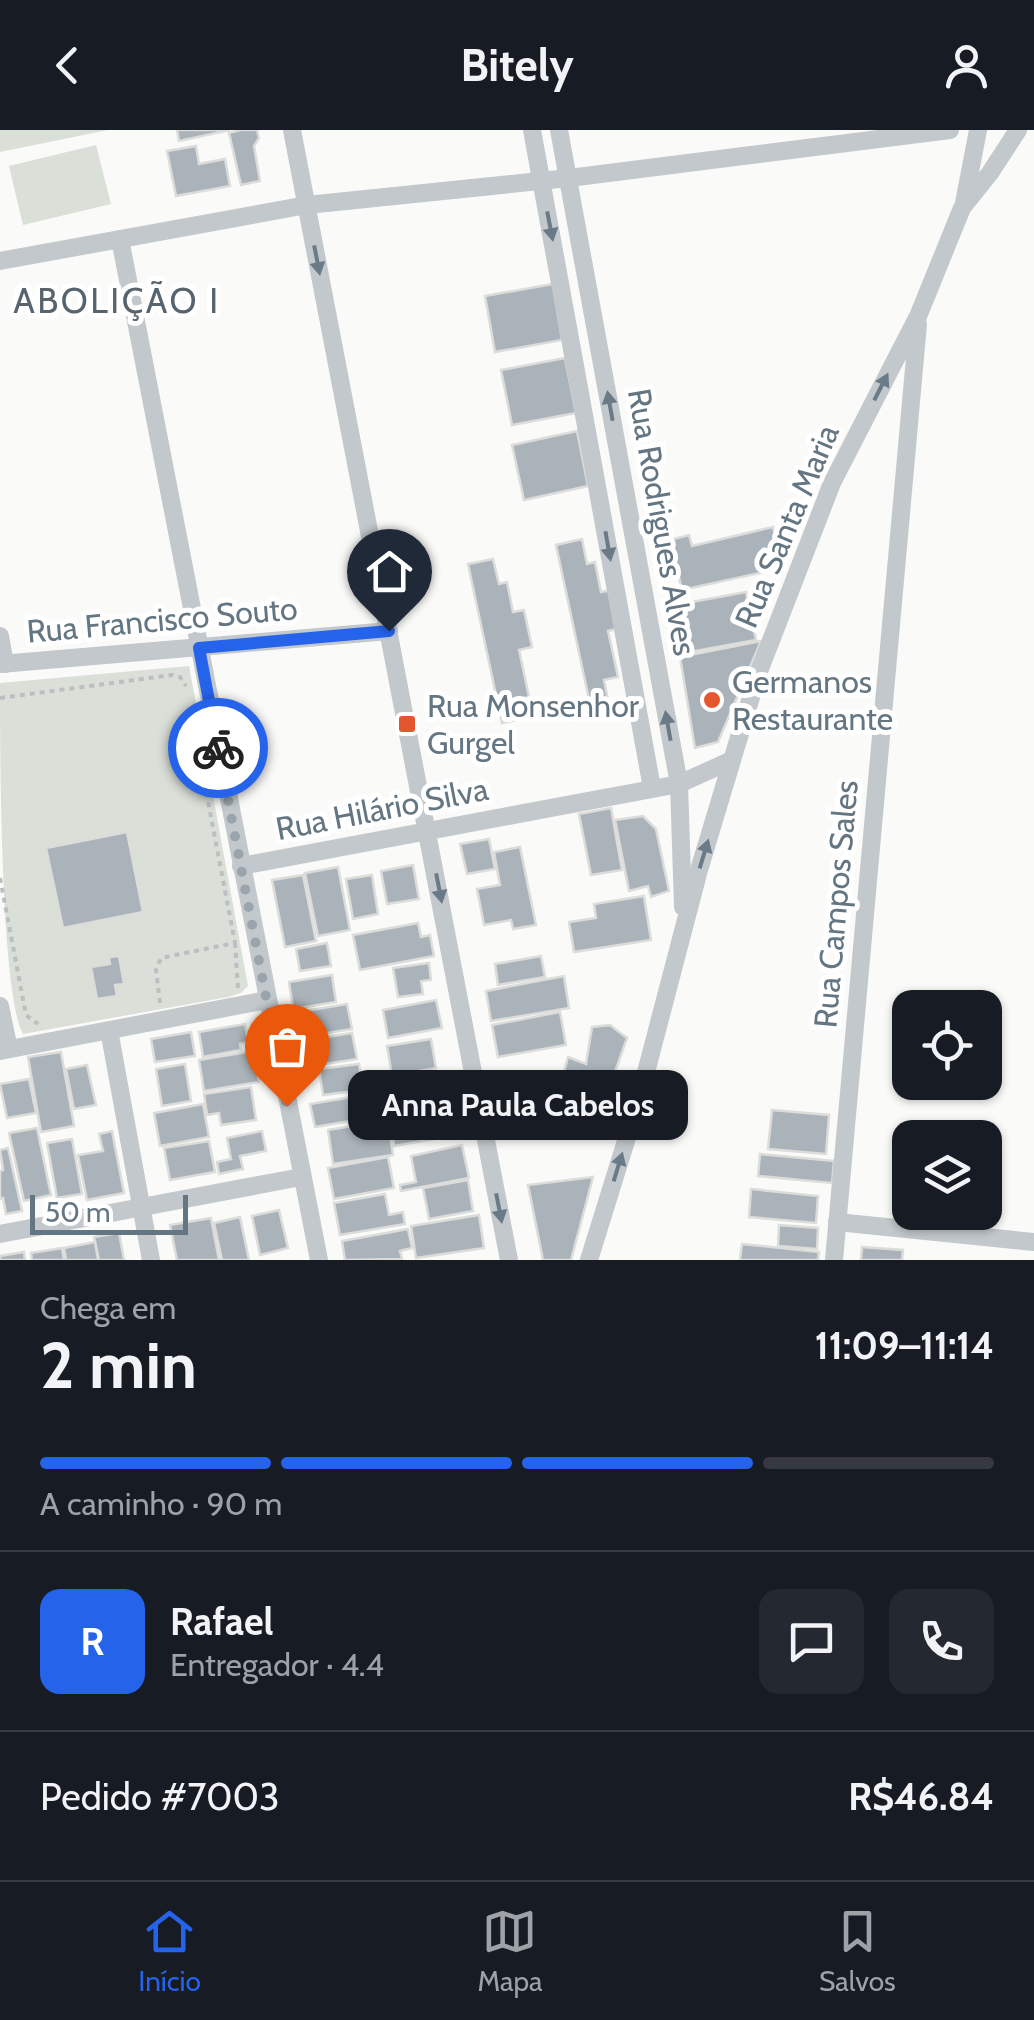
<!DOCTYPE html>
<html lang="pt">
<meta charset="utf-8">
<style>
:root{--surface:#171b24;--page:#242831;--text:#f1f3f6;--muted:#9ea1a6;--line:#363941;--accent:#2563eb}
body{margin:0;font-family:Cabin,sans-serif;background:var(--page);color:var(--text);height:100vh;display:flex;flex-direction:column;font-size:38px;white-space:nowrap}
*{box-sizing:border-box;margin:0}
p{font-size:32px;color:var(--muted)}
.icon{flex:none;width:55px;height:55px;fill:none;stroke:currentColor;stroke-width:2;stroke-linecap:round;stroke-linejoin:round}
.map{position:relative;height:1130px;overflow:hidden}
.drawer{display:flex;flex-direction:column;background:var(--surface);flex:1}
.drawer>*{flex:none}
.tools{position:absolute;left:892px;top:860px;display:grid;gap:20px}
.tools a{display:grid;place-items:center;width:110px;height:110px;border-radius:20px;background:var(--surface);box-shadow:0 2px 8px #0004;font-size:50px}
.scale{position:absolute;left:30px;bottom:25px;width:158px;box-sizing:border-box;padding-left:10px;border:5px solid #657683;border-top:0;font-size:28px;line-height:35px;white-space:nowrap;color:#657683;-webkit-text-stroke:8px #fff;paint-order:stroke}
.pin{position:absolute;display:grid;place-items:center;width:85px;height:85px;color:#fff;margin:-102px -42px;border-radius:50% 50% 50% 0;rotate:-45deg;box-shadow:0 0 10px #0007}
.pin .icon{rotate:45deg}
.courier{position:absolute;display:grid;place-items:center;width:100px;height:100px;margin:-50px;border:8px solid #2563eb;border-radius:50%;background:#fff;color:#222;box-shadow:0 2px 12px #0007}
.bubble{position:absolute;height:70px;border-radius:20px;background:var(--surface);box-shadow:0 2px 8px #0004;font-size:32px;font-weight:700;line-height:70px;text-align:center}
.summary em{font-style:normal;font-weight:700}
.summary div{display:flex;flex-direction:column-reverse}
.summary{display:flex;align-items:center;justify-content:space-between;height:170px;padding:0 40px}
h1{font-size:65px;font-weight:700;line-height:75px}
.bar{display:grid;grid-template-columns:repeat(4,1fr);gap:15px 10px;align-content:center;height:120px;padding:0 40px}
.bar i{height:12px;border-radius:8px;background:var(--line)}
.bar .selected{background:var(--accent)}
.bar p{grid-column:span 4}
.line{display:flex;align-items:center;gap:25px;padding:0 40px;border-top:2px solid var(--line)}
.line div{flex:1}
.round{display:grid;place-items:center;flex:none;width:105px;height:105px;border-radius:20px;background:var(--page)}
header{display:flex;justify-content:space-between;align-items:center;height:130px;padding:0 40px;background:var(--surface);font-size:45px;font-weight:700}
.tabs{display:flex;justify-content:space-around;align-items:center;height:140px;border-top:2px solid var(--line);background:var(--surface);font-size:28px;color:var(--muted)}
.tabs a{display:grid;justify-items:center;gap:5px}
.tabs .selected{color:var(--accent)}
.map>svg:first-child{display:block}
.green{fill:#dadfd7}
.building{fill:#aab3b9;stroke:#dcdcda;stroke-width:2.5}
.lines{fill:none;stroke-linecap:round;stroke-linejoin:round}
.path{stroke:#bbbfc2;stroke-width:4;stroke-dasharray:5 5;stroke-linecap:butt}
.minor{stroke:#c3c8cc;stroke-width:18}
.oneway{fill:#6a7a87}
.done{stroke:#99a4ac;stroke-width:10;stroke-dasharray:0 18}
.route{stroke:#2563eb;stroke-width:12}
.poi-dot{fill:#e4572e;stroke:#fff;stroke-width:4}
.labels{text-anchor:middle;stroke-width:10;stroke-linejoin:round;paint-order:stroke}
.street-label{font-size:32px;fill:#657683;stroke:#fff}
.poi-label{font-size:32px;fill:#657683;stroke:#fff;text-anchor:start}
.neighbourhood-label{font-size:35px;letter-spacing:2.5px;fill:#57646e;stroke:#fff}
</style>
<header><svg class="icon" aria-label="back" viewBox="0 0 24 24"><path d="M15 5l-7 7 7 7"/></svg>Bitely<svg class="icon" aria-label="person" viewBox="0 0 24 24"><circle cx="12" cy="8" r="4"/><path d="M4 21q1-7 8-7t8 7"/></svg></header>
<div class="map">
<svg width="1034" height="1130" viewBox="0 0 1034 1130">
<rect width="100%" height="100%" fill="#fafaf8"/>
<!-- green -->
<g class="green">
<path d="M0,0h108l-108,22z"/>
<path d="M96,15l15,59 -88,21 -14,-59z"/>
<path d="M189,536l59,320 -7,7 -13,4 -205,37c-23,-40 -23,-288 -23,-351z"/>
</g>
<!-- building -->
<g class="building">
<path d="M177,0h53l-51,11z"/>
<path d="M240,0h17l2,8 -5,8 6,35 -19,4 -12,-52z"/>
<path d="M196,16l3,18 26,-5 5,27 -54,10 -9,-45z"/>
<path d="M553,154l9,56 -67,12 -10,-56z"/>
<path d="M565,228l11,55 -64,12 -11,-55z"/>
<path d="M577,301l11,55 -64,14 -12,-55z"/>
<path d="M773,397l9,41 -100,22 -12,-50 19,-5 3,11z"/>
<path d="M582,409l5,25 8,-2 6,30 11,-2 8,38 -12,3 10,46 -14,3 4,20 -18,4 -34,-159z"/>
<path d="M493,429l6,25 8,-2 6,30 11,-2 8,37 -13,3 10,47 -13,3 4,19 -18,4 -34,-159z"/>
<path d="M746,462l10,48 -66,12 -9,-48z"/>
<path d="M761,511l-43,101 -23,6 -15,-91z"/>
<path d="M611,678l11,62 -31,5 -12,-61z"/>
<path d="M643,686l13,13 13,62 -18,6 -3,-11 -19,5 -14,-71z"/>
<path d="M127,702l16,80 -80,16 -17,-80z"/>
<path d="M489,709l6,30 -28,5 -7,-30z"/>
<path d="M520,717l16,78 -23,4 -2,-9 -27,5 -7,-36 23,-4 -6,-33z"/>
<path d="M413,735l6,34 -32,5 -6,-33z"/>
<path d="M338,737l12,63 -32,6 -13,-63z"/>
<path d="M303,745l13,66 -31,6 -13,-67z"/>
<path d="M372,745l6,39 -25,5 -7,-40z"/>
<path d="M644,766l7,44 -77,12 -5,-30 27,-4 -2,-14z"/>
<path d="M418,793l3,14 9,-2 4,21 -74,14 -7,-35z"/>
<path d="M327,813l4,23 -31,5 -4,-22z"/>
<path d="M119,826l5,28 -9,1 2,11 -20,3 -6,-32 19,-3 -1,-7z"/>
<path d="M541,826l4,21 -47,8 -3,-21z"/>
<path d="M429,833l2,17 -10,1 2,13 -25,3 -5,-29z"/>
<path d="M332,845l4,27 -43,7 -4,-27z"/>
<path d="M564,846l5,32 -78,13 -5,-30z"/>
<path d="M436,870l6,28 -54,10 -5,-28z"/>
<path d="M347,874l5,25 -49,8 -4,-25z"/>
<path d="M560,882l6,33 -68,12 -6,-32z"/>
<path d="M245,894l3,18 -8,2 1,6 -38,7 -4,-25z"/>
<path d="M610,895l17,13 -21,59 -45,-14 7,-26 18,7 6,-37z"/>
<path d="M191,902l4,24 -40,6 -4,-23z"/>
<path d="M352,903l5,26 -51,8 -5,-26z"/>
<path d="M431,909l5,29 -44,8 -5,-30z"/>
<path d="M253,921l6,31 -55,9 -5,-31z"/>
<path d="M61,922l13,74 -33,6 -13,-75z"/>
<path d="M185,934l6,37 -29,5 -6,-37z"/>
<path d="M359,934l4,26 -40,5 -4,-26z"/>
<path d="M87,935l9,40 -22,4 -8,-40z"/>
<path d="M437,945l5,27 -42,8 -6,-27z"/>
<path d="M29,949l7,34 -29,5 -7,-34z"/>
<path d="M251,957l5,33 -35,5 -2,-12 -12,2 -3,-21z"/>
<path d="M545,959v7l14,-1v22l-47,1 -1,-28z"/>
<path d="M364,965l4,23 -53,9 -5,-23z"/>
<path d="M203,974l6,33 -49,9 -6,-33z"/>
<path d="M458,979l4,25 -68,12 -4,-25z"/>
<path d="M772,980l57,5 -3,39 -58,-5z"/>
<path d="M388,990l5,35 -60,9 -5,-34z"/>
<path d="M37,998l14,67 -27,6 -15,-68z"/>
<path d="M112,1001l12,62 -37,7 -9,-45 25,-4 -4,-17z"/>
<path d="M262,1001l4,20 -26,5 3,13 -24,5 -2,-12 14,-3 -4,-21z"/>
<path d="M72,1009l10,55 -25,4 -10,-55z"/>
<path d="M209,1011l6,31 -45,8 -6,-32z"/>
<path d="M462,1015l7,33 -68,13 -1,-6 16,-3 -5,-26z"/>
<path d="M8,1018l14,63 -16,3 -3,-16 -3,1v-28l3,-1 -3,-20z"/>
<path d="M760,1024l74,7 -2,22 -74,-7z"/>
<path d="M388,1027l6,31 -60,11 -6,-31z"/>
<path d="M593,1047l-22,83h-28l-15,-75z"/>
<path d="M468,1050l5,31 -44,8 -6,-31z"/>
<path d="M751,1059l67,7 -2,27 -67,-6z"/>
<path d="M385,1064l4,21 14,-3 2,12 -65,11 -6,-32z"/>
<path d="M279,1080l9,38 -28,7 -8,-39z"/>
<path d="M479,1085l5,33 -68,10 -5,-32z"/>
<path d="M240,1087l9,43h-27l-8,-37z"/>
<path d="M211,1088l8,42h-42l-7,-35z"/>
<path d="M779,1095l39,3 -1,21 -39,-3z"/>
<path d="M408,1099l4,19 -12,3 2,8 -57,1 -3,-19z"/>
<path d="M119,1103l5,27h-25l-5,-23z"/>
<path d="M95,1112l3,18h-32l-2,-12z"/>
<path d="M742,1114l77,8 -1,8h-78z"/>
<path d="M862,1117l41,3 -1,10h-41z"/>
<path d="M62,1118l2,12h-32l-1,-7z"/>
<path d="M24,1122l1,8h-25v-4z"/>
</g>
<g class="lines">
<!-- path -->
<g class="path">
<path d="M0,568l172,-23 8,2 6,9"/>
<path d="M0,748l26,137 12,9"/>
<path d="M235,813l3,45"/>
<path d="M160,873l-4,-33 5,-12 74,-15 -36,-189"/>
</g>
<!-- minor -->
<g class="minor">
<path d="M292,0l217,1130"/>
<path d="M532,0l120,658"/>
<path d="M559,0l120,654 4,123"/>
<path d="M964,73l14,-73"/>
<path d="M120,109l199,1021"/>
<path d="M0,131l307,-56 262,-27 381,-48"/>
<path d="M0,506l5,28"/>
<path d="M0,534l389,-33"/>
<path d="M241,736l438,-82 53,-24"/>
<path d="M0,876l9,43"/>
<path d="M109,900l42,230"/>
<path d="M0,921l267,-51"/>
<path d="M837,1092l197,20"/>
<path d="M0,1104l301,-57"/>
<path d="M589,1130l50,-161 60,-229 59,-196 74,-191 87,-169 43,-106 28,-35 28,-43"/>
<path d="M834,1130l84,-936"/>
</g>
</g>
<!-- one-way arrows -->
<defs><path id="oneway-solid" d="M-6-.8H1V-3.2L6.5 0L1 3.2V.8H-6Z" transform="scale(2.5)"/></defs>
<g class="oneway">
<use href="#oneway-solid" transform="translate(550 96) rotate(79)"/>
<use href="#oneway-solid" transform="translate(317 130) rotate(79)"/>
<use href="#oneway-solid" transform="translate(881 257) rotate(-63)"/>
<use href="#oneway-solid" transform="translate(610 276) rotate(-100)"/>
<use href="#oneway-solid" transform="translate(608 416) rotate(80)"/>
<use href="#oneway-solid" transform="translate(668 596) rotate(-100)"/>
<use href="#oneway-solid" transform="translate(704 724) rotate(-73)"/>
<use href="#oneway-solid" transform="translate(439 758) rotate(79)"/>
<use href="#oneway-solid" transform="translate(618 1037) rotate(-73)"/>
<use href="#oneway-solid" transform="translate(499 1078) rotate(79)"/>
</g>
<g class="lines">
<!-- done -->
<path class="done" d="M218,618l69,358"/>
<!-- route -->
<path class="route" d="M218,618l-19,-100 190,-17"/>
</g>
<!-- markers -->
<g class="poi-dot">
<circle cx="712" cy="570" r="10"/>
<rect x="397" y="584" width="20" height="20" rx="5"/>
</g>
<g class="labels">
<!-- street labels -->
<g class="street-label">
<text transform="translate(662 392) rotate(80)" y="11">Rua Rodrigues Alves</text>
<text transform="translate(787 396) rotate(-67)" y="11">Rua Santa Maria</text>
<text transform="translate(162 490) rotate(-5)" y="11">Rua Francisco Souto</text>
<text transform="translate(382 679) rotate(-11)" y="11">Rua Hilário Silva</text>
<text transform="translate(836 774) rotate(-85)" y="11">Rua Campos Sales</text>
</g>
<!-- poi labels -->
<g class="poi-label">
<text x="732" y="563">Germanos<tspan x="732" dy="37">Restaurante</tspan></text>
<text x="427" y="587">Rua Monsenhor<tspan x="427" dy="37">Gurgel</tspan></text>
</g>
<!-- neighbourhood labels -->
<g class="neighbourhood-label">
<text x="117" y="183">ABOLIÇÃO I</text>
</g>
</g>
</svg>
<div class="tools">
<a><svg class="icon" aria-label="locate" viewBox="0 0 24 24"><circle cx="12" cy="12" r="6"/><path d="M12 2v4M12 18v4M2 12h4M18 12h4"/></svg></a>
<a><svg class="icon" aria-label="layers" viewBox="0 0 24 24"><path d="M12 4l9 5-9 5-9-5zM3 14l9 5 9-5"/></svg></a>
</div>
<div class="scale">50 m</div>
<div class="pin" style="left:287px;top:976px;background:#ea580c"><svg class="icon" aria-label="bag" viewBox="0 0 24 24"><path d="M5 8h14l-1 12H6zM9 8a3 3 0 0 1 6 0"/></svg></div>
<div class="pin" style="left:389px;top:501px;background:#1f2937"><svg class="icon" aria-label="home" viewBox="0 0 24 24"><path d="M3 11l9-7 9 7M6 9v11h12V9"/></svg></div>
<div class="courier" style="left:218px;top:618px"><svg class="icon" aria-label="bike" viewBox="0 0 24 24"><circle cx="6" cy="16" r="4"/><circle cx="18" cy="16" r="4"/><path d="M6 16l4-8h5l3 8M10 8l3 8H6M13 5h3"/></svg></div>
<div class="bubble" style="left:348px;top:940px;width:340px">Anna Paula Cabelos</div>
</div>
<section class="drawer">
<div class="summary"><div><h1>2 min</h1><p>Chega em</p></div><em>11:09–11:14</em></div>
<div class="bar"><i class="selected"></i><i class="selected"></i><i class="selected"></i><i></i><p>A caminho · 90 m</p></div>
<div class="line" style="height:180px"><b class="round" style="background:var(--accent);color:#fff">R</b><div><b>Rafael</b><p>Entregador · 4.4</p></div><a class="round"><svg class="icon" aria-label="chat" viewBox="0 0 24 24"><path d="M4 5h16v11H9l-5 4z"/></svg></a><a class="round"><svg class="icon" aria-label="phone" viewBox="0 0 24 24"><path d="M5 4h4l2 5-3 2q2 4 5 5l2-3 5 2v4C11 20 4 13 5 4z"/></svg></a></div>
<div class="line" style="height:130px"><div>Pedido #7003</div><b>R$46.84</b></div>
</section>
<nav class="tabs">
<a class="selected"><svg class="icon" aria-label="home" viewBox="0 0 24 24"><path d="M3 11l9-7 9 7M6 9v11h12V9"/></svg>Início</a>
<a><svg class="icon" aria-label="map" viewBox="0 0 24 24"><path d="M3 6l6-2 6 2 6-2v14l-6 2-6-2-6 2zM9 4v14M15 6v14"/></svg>Mapa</a>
<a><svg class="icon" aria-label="saved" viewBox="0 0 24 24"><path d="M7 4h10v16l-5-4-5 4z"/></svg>Salvos</a>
</nav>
